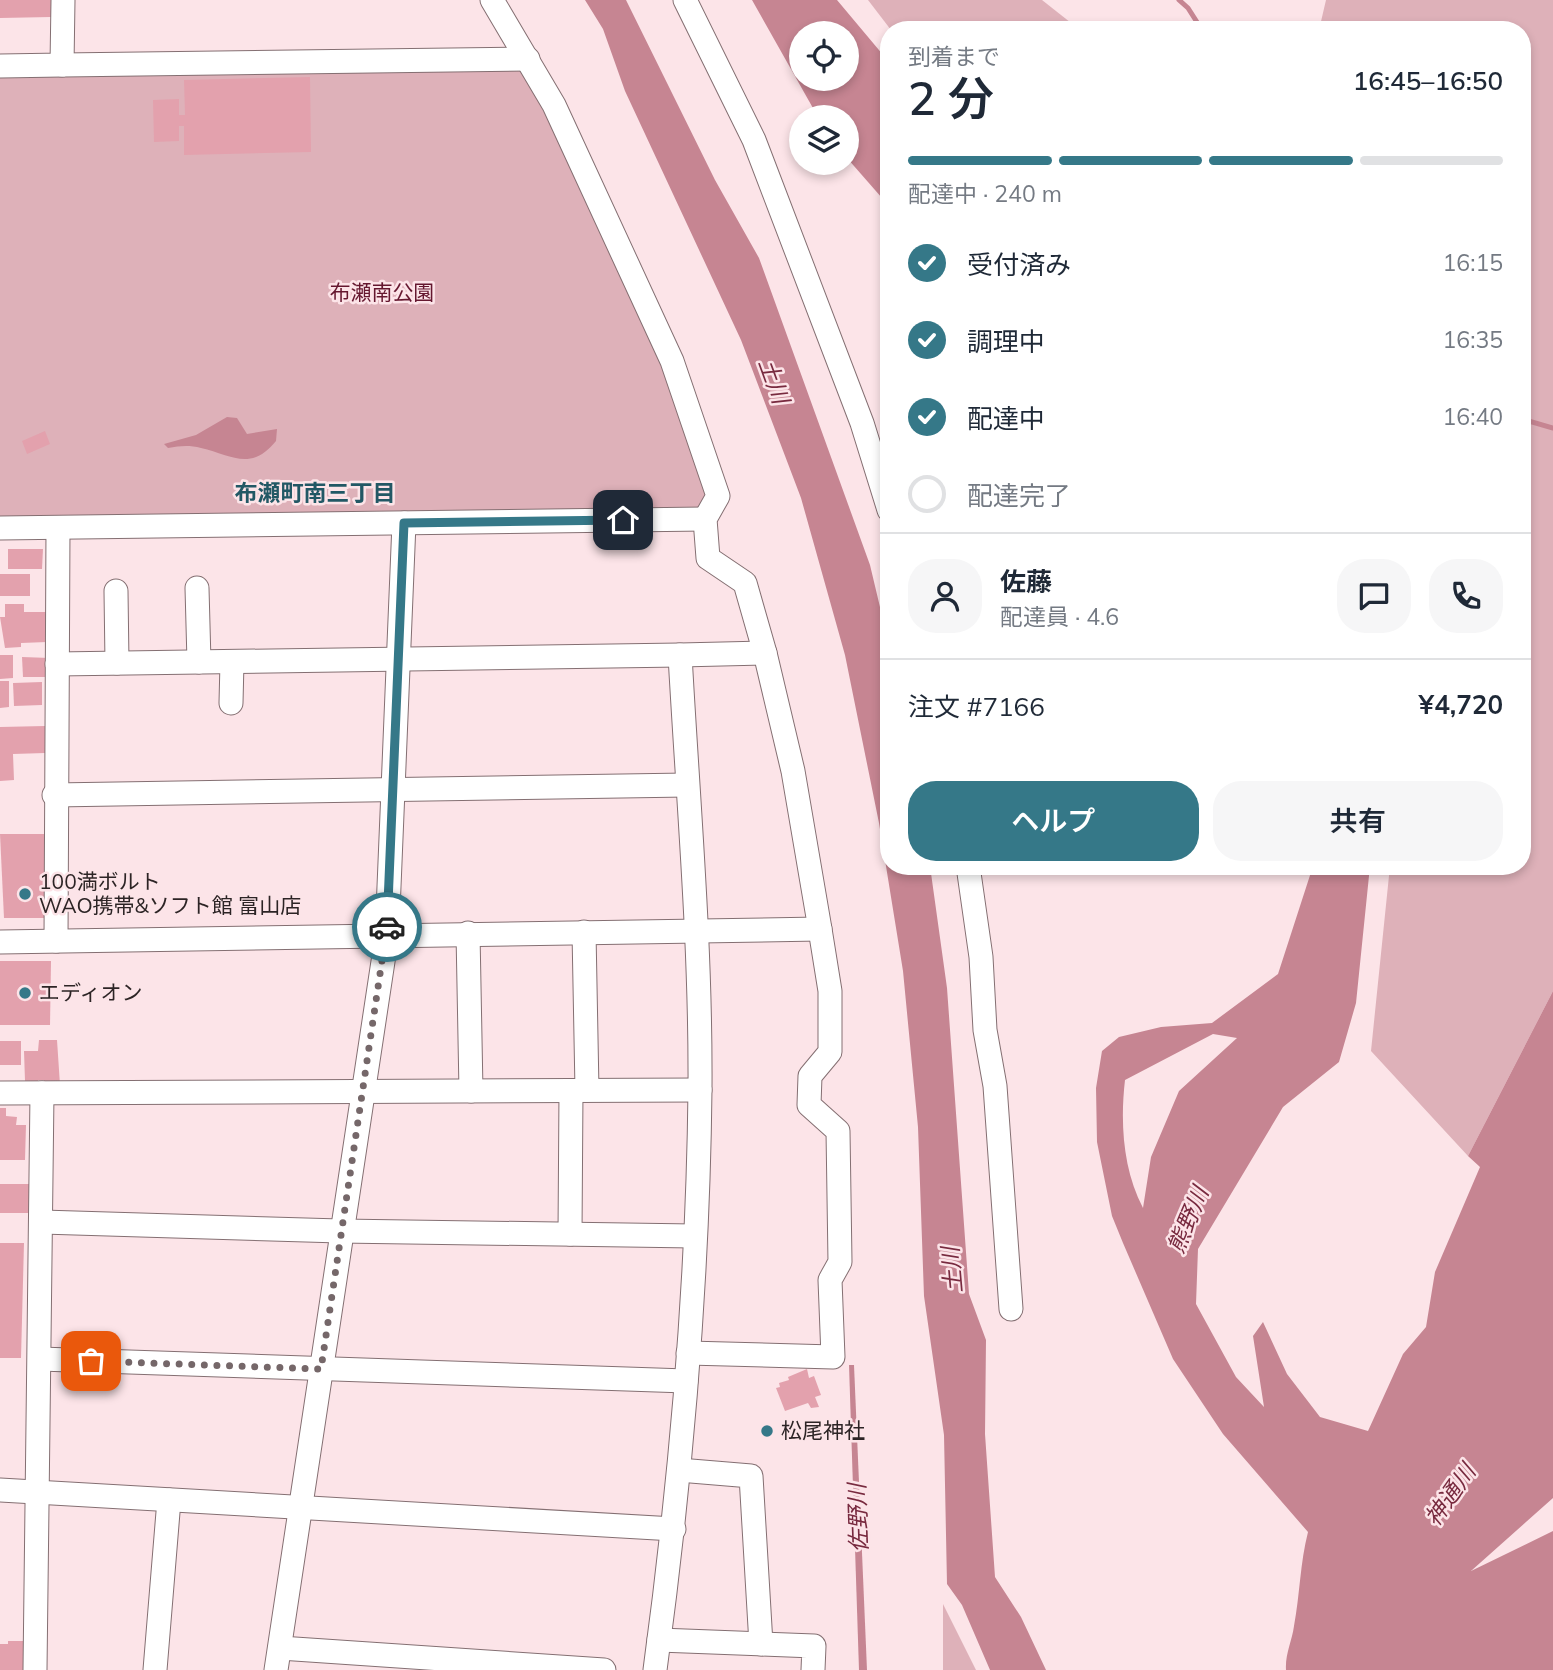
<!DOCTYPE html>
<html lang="ja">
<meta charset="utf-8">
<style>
:root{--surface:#fff;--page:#f6f6f7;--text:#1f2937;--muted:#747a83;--line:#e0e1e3;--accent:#357888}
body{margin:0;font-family:Mulish,"Noto Sans JP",sans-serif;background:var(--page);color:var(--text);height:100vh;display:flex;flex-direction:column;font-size:26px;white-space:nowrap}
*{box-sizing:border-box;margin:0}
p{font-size:23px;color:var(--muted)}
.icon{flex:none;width:38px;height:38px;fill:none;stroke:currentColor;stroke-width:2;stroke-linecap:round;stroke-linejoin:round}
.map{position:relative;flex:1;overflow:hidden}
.details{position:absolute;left:880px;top:21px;width:651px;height:854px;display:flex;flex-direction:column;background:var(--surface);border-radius:28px;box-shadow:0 4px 10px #0003}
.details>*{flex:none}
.buttons{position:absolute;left:789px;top:21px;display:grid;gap:14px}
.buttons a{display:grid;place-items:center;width:70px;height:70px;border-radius:50%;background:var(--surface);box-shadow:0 4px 10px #0003;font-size:35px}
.pin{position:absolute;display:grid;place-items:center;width:60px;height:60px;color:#fff;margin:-30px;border-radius:14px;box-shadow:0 4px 10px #0006}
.courier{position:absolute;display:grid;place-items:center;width:70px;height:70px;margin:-35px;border:5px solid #357888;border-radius:50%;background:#fff;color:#222;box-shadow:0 2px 9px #0007}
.summary em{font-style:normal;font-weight:600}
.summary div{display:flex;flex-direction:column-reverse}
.summary{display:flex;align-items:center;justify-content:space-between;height:119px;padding:0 28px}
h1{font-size:46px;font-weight:600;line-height:52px}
.bar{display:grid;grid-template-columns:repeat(4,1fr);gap:10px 7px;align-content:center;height:84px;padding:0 28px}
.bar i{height:9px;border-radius:5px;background:var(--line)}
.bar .current{background:var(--accent)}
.bar p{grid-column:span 4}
.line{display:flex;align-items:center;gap:18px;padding:0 28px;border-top:2px solid var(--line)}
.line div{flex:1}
.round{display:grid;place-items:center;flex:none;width:74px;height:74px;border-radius:28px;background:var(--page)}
ol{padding:0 28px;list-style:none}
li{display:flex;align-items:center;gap:21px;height:77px}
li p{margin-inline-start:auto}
li .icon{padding:7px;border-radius:50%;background:var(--accent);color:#fff;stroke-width:4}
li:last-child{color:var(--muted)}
li i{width:38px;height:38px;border:4px solid var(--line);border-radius:50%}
.button{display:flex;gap:14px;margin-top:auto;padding:14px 28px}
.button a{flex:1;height:80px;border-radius:28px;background:var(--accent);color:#fff;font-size:28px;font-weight:600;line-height:80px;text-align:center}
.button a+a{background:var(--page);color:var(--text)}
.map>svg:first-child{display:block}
.green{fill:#deb1b9}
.water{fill:#c68592;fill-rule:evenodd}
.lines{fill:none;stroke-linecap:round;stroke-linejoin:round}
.stream{stroke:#c68592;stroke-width:5}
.building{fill:#e3a1ad}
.minor-casing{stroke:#846f72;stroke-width:25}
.minor{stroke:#fff;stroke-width:23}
.done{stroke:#756769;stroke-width:7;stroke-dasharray:0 12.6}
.route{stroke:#357888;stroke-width:9}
.poi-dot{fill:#357888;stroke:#fce4e8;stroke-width:2.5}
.labels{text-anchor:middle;stroke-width:5;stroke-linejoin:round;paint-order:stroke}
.park-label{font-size:21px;fill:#65172f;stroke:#fce4e8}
.poi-label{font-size:21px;fill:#2c2425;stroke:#fce4e8;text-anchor:start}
.water-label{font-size:23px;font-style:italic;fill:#782a3f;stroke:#fce4e8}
.neighbourhood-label{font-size:23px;font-weight:bold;fill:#225865;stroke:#fce4e8}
</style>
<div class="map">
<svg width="1553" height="1670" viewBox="0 0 1553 1670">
<rect width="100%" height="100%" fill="#fce4e8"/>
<!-- green -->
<g class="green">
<path d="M868,0h174l38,30h-189z"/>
<path d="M1326,0h227v991l-85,165 -97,-105 19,-185h132v-836h-203z"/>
<path d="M522,68l104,210 52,121 33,96 -14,18 -697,7v-446z"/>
<path d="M943,1604l33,66h-33z"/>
</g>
<!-- water -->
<g class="water">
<path d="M585,0h41l89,180 44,78 111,307 19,80v221h41l17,122 22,306 17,46 -1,94 10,143 26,40 25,53h-56l-28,-65 -15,-21 -3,-149 -20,-139 -6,-169 -15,-156 -24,-148 -34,-168 -44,-157 -60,-158 -116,-249 -22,-62z"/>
<path d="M752,0h85l52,62v144l-42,-48v-41h-29zM847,33v46h-45v-46z"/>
<path d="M227,417l10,1 10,16 30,-5 -1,12c-25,31 -45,14 -75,7 -12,-3 -21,-2 -33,0l-4,-4 32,-9z"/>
<path d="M1313,866h57l-14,137 -17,59 -56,45 -85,142 -2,55 40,73 28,30 -11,-71 10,-14 24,52 33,43 48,14 35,-77 23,-27 9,-55 45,-105 -12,-11 85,-165v507l-82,73 82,-40v139h-267c-1,-16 6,-29 8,-44 6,-32 6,-63 14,-94l-85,-98 -50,-75 -50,-116 -11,-27 -15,-74 -1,-54 6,-37 17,-14 42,-10 51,-4 66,-49zM1213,1034l24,4 -58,53 -28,66 -8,51c-20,-38 -23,-85 -18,-128z"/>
<path d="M849,1365h5l13,305h-8z"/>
</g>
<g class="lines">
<!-- stream -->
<g class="stream">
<path d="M1179,0l9,8 14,22"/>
<path d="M1522,419l31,9"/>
</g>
</g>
<!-- building -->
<g class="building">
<path d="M0,0h51v17l-51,1z"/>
<path d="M310,77l1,75 -127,3v-29h-5v15l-25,1 -1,-42 26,-1v16h6l-1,-35z"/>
<path d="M45,431l5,13 -23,10 -5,-13z"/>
<path d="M8,549h35l-1,20h-34z"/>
<rect x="0" y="574" width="30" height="22"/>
<path d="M5,604h19v8h23v30l-26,1v4l-16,1 -5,-31h5z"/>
<path d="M0,655h13v23l-13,1z"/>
<path d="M22,657l28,1v19h-27z"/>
<path d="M0,681h9v26l-9,1z"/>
<path d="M42,682v23l-28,1 -1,-23z"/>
<path d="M45,726v27l-32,1 1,26 -14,1v-54z"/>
<path d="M0,834h46v84h-42z"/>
<path d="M0,961h51l-1,64h-50z"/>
<path d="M39,1040h18l3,45h-16v-5h-6v3l-13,-2 -1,-30h14z"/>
<rect x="0" y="1041" width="21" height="24"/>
<path d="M0,1108h6v8l11,1 -1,8h10l-1,35h-25z"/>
<path d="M0,1184h30l-1,29h-29z"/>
<path d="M0,1243h24l-3,115h-21z"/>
<path d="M807,1369l2,9 5,-2 7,19 -6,2 4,10 -8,1 -3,-5 -23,8 -9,-23 4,-1 -1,-4 10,-3 -1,-3z"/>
<path d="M8,1641h16l2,29h-26v-26h8z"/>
</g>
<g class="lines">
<defs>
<g id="minor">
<path d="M492,0l62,105 118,256 46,135 -13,23 3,39 37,25 20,70 28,118 27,158 10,62v61l-20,24 -1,29 29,26 2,131 -10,18 3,77 -145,-4"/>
<path d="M685,0l69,140 108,283 27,87"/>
<path d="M62,65l466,-6"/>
<path d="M0,66l62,-1 1,-65"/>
<path d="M0,528l705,-9"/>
<path d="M197,588l2,74"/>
<path d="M116,591l1,72"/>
<path d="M57,664l623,-9"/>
<path d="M231,703l1,-41"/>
<path d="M54,795l633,-10"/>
<path d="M968,866l13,91 4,73 10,56 16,223"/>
<path d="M584,932l3,158"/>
<path d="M468,933l3,158"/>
<path d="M56,941l2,-413"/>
<path d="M0,942l820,-13"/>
<path d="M0,1093l700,-3"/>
<path d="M42,1222l298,9 354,5"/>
<path d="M570,1234l1,-143"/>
<path d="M40,1359l646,22"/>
<path d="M679,1470l72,6 10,168"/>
<path d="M0,1490l674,39"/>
<path d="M659,1640l155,6 -1,24"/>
<path d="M280,1648l324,22"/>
<path d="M35,1670l7,-577"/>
<path d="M155,1670l14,-170"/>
<path d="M276,1670l111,-735 17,-412"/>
<path d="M655,1670c26,-192 43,-387 45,-581 1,-145 -12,-289 -20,-434l85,-2"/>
</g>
</defs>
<!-- minor casing -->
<use href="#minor" class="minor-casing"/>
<!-- minor -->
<use href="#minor" class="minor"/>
</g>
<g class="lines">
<!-- done -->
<path class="done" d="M91,1361l230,8 66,-442"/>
<!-- route -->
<path class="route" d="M387,927l17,-404 219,-3"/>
</g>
<!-- markers -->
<g class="poi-dot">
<circle cx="25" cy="894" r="7"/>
<circle cx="25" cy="993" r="7"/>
<circle cx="767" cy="1431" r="7"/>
</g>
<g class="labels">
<!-- park labels -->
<g class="park-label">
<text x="382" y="300">布瀬南公園</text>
</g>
<!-- poi labels -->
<g class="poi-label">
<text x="39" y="889">100満ボルト<tspan x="39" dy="24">WAO携帯&amp;ソフト館 富山店</tspan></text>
<text x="39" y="1000">エディオン</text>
<text x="781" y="1438">松尾神社</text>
</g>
<!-- water labels -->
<g class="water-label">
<text transform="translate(774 381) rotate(70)" y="8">土川</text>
<text transform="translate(1188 1220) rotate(-67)" y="8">熊野川</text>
<text transform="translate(952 1270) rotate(-95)" y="8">土川</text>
<text transform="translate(1450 1495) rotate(-55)" y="8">神通川</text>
<text transform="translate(858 1518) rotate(-92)" y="8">佐野川</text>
</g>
<!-- neighbourhood labels -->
<g class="neighbourhood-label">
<text x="315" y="501">布瀬町南三丁目</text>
</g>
</g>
</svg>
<div class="buttons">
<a><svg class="icon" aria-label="locate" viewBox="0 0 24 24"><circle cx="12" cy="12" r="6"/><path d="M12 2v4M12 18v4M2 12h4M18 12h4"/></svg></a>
<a><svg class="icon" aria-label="layers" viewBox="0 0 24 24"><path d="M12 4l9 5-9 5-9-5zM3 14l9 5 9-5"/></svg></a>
</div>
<div class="pin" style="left:91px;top:1361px;background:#ea580c"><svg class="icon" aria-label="bag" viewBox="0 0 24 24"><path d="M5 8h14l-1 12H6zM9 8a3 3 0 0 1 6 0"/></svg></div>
<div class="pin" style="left:623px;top:520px;background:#1f2937"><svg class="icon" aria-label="home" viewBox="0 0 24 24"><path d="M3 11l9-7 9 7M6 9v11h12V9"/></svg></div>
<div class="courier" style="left:387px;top:927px"><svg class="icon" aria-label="car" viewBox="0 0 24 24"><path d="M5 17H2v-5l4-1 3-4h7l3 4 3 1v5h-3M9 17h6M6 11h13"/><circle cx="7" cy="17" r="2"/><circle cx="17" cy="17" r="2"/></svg></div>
<section class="details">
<div class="summary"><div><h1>2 分</h1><p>到着まで</p></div><em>16:45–16:50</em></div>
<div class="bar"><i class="current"></i><i class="current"></i><i class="current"></i><i></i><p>配達中 · 240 m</p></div>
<ol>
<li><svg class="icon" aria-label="check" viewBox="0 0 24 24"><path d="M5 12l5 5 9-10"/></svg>受付済み<p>16:15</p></li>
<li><svg class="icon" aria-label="check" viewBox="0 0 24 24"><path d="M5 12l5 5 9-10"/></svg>調理中<p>16:35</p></li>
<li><svg class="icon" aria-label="check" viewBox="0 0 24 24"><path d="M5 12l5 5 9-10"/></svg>配達中<p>16:40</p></li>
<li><i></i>配達完了</li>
</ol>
<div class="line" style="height:126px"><a class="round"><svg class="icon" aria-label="person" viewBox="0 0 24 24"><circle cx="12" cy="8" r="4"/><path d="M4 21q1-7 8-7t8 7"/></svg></a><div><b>佐藤</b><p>配達員 · 4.6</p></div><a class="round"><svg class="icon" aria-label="chat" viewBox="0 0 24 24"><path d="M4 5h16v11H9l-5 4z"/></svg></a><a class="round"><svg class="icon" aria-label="phone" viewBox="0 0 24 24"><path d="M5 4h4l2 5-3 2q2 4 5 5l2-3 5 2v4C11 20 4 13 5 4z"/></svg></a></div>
<div class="line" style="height:91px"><div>注文 #7166</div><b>¥4,720</b></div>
<div class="button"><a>ヘルプ</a><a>共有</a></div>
</section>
</div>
